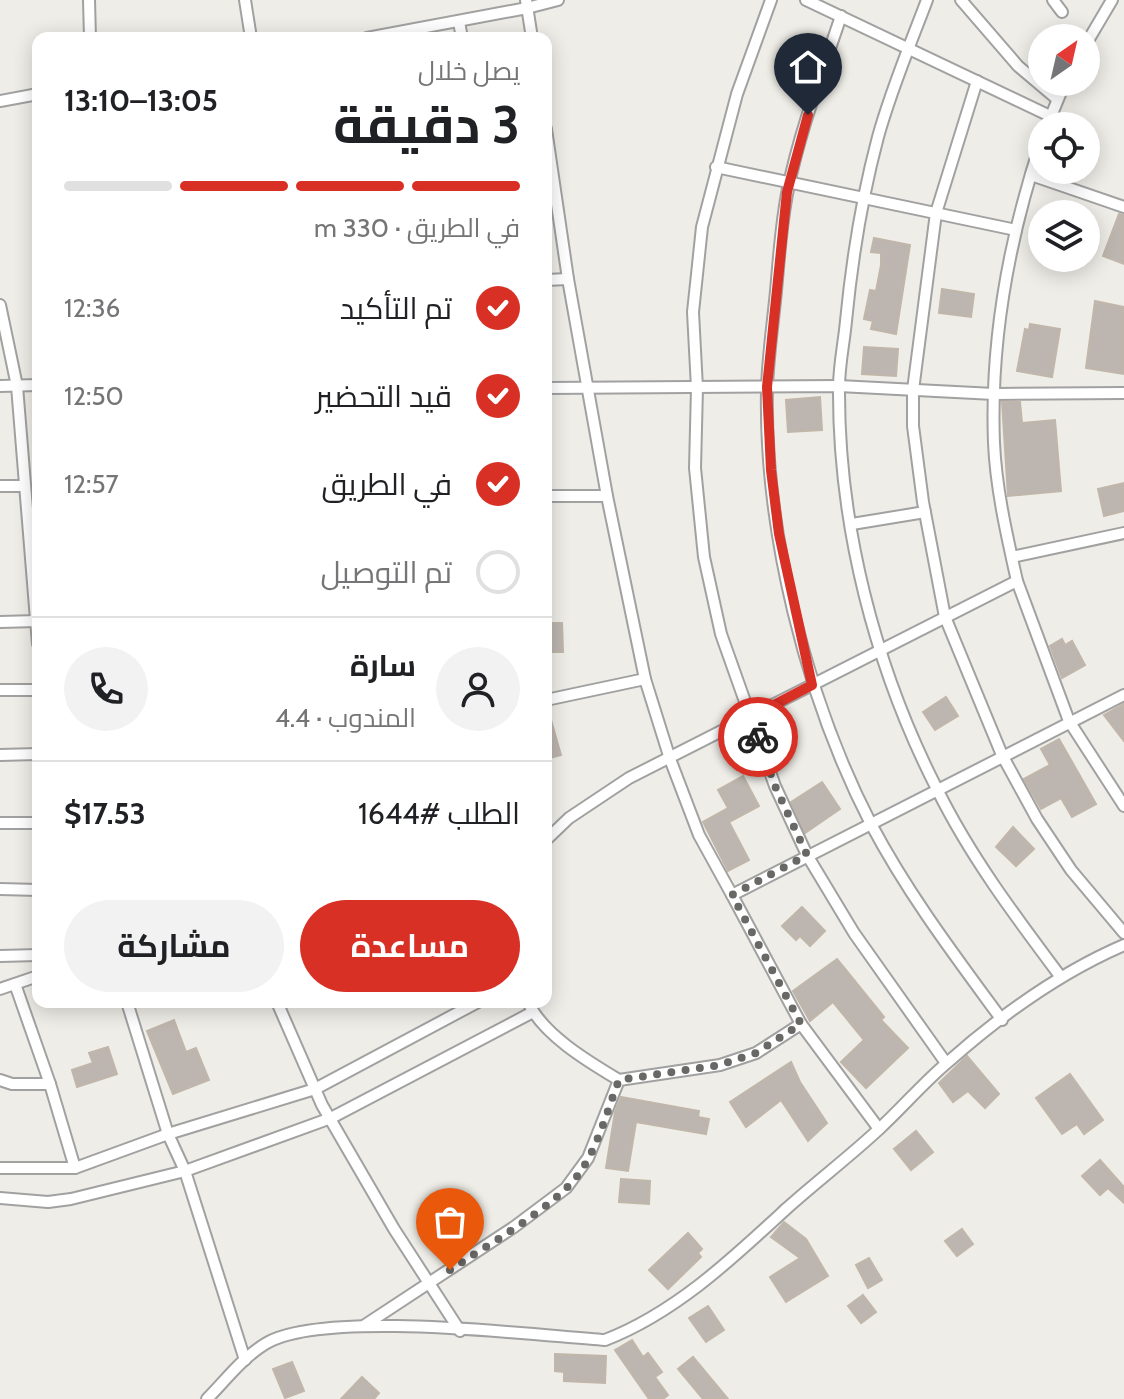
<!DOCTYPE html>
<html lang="ar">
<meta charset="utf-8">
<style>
:root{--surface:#fff;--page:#f2f2f2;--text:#202124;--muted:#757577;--line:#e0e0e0;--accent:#d93025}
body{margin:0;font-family:Cabin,Cairo,sans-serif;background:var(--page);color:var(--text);direction:rtl;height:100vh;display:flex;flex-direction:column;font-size:30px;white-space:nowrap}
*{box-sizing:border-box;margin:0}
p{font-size:26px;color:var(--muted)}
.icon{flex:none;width:44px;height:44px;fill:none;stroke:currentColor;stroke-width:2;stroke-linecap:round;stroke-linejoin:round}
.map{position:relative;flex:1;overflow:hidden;direction:ltr}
.side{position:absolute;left:32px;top:32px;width:520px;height:976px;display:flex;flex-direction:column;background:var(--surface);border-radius:16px;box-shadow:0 4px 20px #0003;direction:rtl}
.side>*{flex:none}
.needle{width:52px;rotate:34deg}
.buttons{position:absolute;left:1028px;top:24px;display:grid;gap:16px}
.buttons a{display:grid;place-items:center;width:72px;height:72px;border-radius:50%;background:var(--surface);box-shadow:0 4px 20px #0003;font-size:40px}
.pin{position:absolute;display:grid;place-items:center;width:68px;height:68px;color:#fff;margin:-82px -34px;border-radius:50% 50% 50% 0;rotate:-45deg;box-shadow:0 0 8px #0007}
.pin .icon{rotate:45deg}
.courier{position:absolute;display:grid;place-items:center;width:80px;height:80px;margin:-40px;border:6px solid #d93025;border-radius:50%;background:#fff;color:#222;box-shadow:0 2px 10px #0007}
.head em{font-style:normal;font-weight:700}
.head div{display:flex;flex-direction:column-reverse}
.head{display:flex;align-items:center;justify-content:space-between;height:136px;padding:0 32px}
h1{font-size:52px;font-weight:700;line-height:60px}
.bar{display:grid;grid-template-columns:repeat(4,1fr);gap:12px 8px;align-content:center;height:96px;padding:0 32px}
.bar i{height:10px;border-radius:6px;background:var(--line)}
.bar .selected{background:var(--accent)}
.bar p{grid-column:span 4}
.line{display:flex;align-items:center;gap:20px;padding:0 32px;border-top:2px solid var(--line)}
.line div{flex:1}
.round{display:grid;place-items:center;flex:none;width:84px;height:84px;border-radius:42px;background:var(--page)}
ol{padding:0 32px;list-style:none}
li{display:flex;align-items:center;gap:24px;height:88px}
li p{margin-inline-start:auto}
li .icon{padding:8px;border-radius:50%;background:var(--accent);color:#fff;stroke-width:4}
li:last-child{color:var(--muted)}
li i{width:44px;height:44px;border:4px solid var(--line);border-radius:50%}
.primary-button{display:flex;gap:16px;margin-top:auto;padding:16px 32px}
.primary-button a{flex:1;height:92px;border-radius:48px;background:var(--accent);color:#fff;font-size:32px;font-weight:700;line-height:92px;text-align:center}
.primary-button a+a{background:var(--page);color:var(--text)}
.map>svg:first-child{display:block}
.building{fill:#bdb6b0;stroke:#c0b6aa;stroke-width:2}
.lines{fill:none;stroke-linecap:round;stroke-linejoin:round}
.minor-casing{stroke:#a1a1a1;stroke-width:14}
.minor{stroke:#fff;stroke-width:10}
.done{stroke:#686866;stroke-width:8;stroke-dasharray:0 14.4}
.route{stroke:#d93025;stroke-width:10}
</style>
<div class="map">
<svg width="1124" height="1399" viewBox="0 0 1124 1399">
<rect width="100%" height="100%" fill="#efede7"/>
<!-- building -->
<g class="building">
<path d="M1119,214l5,1v49l-21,-8z"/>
<path d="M874,238l36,7 -14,89 -25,-5 2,-8 -9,-2 6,-29 6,1 5,-26v-12l-10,-1z"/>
<path d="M942,289l32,5 -3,23 -32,-4z"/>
<path d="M1095,301l29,6v67l-38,-6z"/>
<path d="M1030,324l30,5 -8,48 -35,-6 8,-42 4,1z"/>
<path d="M864,347l34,2 -2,27 -34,-2z"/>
<path d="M820,397l2,33 -34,2 -2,-32z"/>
<path d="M1002,402h18l2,21 33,-3 6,71 -53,5z"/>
<path d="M1124,483v28l-20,5 -6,-27z"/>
<path d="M546,623h16l1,29h-17z"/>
<path d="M1062,639l3,6 7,-4 13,24 -23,13 -12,-32z"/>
<path d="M946,697l12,19 -23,14 -12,-18z"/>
<path d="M1124,704v37l-20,-26z"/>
<path d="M549,713l12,42 -15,4v-45z"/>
<path d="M1059,739l37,65 -24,13 -11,-19 -20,11 -17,-30 26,-14 -9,-16z"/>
<path d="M743,776l16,30 -30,16 20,38 -21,11 -25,-49 25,-14 -10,-18z"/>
<path d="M822,782l18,27 -35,24 -14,-31z"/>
<path d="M1013,827l21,22 -18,17 -20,-19z"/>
<path d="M802,907l23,24 -15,15 -10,-10 -4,4 -14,-14z"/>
<path d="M837,959l47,58 -3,3 27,28 -42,40 -25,-26 23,-22 -31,-38 -23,19 -17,-30z"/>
<path d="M174,1020l12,32 10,-4 13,32 -36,14 -26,-63z"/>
<path d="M108,1047l9,27 -40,13 -5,-17 21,-7 -4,-10z"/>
<path d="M967,1056l32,38 -14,14 -17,-17 -15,11 -14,-19z"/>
<path d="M791,1062l9,20 27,41 -19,18 -27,-41 -35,27 -16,-25z"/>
<path d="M1070,1074l33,46 -19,14 -7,-10 -15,10 -26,-36z"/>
<path d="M621,1097l78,14 -1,6 11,2 -3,15 -70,-12 -8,49 -22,-3 9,-56z"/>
<path d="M916,1131l17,21 -22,18 -17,-21z"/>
<path d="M1100,1160l24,27v16l-16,-15 -8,7 -18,-19z"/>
<path d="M621,1179l29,2 -1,23 -30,-2z"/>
<path d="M784,1222l22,17 22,37 -42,26 -16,-25 30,-19 -29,-21z"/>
<path d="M962,1229l11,15 -16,12 -12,-15z"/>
<path d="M688,1233l14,16 -4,4 3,4 -33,32 -19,-19z"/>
<path d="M869,1258l13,22 -14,8 -12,-23z"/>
<path d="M863,1295l13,17 -15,11 -13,-17z"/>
<path d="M708,1306l16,24 -18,12 -17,-24z"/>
<path d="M632,1340l11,17 5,-4 14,19 -7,5 13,18 -5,4h-14l-34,-49z"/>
<path d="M555,1354l51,2 -1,27 -41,-2v-9l-9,-1z"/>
<path d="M693,1357l35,42h-25l-25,-30z"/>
<path d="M292,1362l12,29 -19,7 -12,-29z"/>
<path d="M362,1377l17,16 -5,6h-33z"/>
</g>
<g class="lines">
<defs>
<g id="minor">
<path d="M89,0l1,38"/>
<path d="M245,0l6,38"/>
<path d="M526,0l6,38"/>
<path d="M771,0l-34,94 -35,133 -9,85 4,76 -2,80 9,89 17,77 54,152 32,69 47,78 92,130"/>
<path d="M806,0l244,116"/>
<path d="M927,0c-17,45 -36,90 -49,137 -16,60 -26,122 -32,184 -2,22 -7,44 -7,66 -1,137 36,281 98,402 33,67 78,127 123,187"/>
<path d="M961,0l57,66 39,33"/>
<path d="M1053,0l9,12"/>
<path d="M841,16c-19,57 -41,114 -53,173 -7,34 -9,69 -12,102 -3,32 -8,65 -9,97 -3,142 39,310 104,436 37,70 84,132 131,196"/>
<path d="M459,22l3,16"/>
<path d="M367,38l160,-30 31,-8"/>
<path d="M1086,44l26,-44"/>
<path d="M977,81l-41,132 -23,177v36l10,76 22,115 57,138 35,64 34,51 53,63"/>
<path d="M0,101l38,-7"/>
<path d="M1047,126l18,-44"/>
<path d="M546,129l22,150 39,217 38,183 25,80 29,76 33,60"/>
<path d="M716,167l300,63"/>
<path d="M1031,175l93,32"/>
<path d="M546,280l22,-1"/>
<path d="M0,305l17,81 21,258"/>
<path d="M0,386l38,-1"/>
<path d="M546,388l293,-2 155,8 130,-1"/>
<path d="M0,486h23"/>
<path d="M546,496h61"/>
<path d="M852,524l73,-12"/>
<path d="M1012,557l112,-24"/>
<path d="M1017,581l52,140 55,85"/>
<path d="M0,622l38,-1"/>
<path d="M0,690h38"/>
<path d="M546,700l99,-21"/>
<path d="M0,755l38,-1"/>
<path d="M0,823h38"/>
<path d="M546,840l23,-22 60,-40 388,-197c-10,-45 -21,-92 -23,-138 -4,-105 15,-205 48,-304"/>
<path d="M0,889l38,1"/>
<path d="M0,956l38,-1"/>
<path d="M15,984l35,100 25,84"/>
<path d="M0,989l38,-13"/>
<path d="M127,1002l41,132 17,37 60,189"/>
<path d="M277,1002l45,103 72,124 66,102"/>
<path d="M528,1002c15,33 61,60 91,78"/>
<path d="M801,1024l-69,-129 392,-200"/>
<path d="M0,1080l12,4h38"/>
<path d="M0,1168h75l93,-34 147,-45 163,-87"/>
<path d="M0,1198l48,4 23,-3 114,-28 146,-53 202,-106"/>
<path d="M365,1325l149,-98 52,-39 22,-30 31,-78 101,-15 36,-12 45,-29 78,105"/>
<path d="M207,1399c18,-18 35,-41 58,-55 56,-35 267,-9 340,-4 70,-27 127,-81 181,-131 30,-27 63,-52 92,-79 24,-22 45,-47 70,-68 53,-47 111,-89 176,-117"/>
</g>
</defs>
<!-- minor casing -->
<use href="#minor" class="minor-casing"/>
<!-- minor -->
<use href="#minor" class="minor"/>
</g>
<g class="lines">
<!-- done -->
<path class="done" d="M450,1270c34,-23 105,-63 128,-95 20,-27 29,-64 41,-95l101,-15 36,-12 45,-29 -69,-129 75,-40 -32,-69 -17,-49"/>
<!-- route -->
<path class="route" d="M758,737l-7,-20 61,-32 -33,-151 -8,-64 -4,-83 20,-195 21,-77"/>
</g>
</svg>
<div class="buttons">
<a><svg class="needle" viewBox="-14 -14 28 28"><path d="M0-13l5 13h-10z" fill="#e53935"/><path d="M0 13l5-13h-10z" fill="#757577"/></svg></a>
<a><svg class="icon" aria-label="locate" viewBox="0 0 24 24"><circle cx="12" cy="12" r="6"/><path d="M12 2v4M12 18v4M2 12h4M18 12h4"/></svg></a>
<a><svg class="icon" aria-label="layers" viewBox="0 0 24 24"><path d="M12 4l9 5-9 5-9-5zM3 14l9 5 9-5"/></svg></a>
</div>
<div class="pin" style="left:450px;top:1270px;background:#ea580c"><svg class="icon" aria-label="bag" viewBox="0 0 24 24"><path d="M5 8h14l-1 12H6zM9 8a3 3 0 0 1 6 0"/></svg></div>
<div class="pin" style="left:808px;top:115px;background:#1f2937"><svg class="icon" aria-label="home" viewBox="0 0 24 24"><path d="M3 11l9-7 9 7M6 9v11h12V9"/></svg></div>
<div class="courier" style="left:758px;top:737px"><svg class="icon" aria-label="bike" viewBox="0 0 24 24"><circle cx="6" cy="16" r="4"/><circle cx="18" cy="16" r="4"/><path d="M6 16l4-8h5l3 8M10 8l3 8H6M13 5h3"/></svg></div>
<section class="side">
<div class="head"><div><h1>3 دقيقة</h1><p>يصل خلال</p></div><em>13:05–13:10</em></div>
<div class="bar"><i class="selected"></i><i class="selected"></i><i class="selected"></i><i></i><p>في الطريق · 330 m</p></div>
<ol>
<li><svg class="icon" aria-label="check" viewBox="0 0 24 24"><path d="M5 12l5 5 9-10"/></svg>تم التأكيد<p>12:36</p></li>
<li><svg class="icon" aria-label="check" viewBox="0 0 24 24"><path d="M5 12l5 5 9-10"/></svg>قيد التحضير<p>12:50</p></li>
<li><svg class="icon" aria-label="check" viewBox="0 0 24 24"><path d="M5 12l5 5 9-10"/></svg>في الطريق<p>12:57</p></li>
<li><i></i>تم التوصيل</li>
</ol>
<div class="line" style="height:144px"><a class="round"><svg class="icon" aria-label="person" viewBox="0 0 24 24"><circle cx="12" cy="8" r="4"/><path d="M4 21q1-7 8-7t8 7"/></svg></a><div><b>سارة</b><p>المندوب · 4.4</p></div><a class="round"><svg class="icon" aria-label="phone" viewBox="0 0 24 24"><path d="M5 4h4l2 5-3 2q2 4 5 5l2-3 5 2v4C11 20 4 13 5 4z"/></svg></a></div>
<div class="line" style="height:104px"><div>الطلب #1644</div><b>$17.53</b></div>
<div class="primary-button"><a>مساعدة</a><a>مشاركة</a></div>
</section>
</div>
